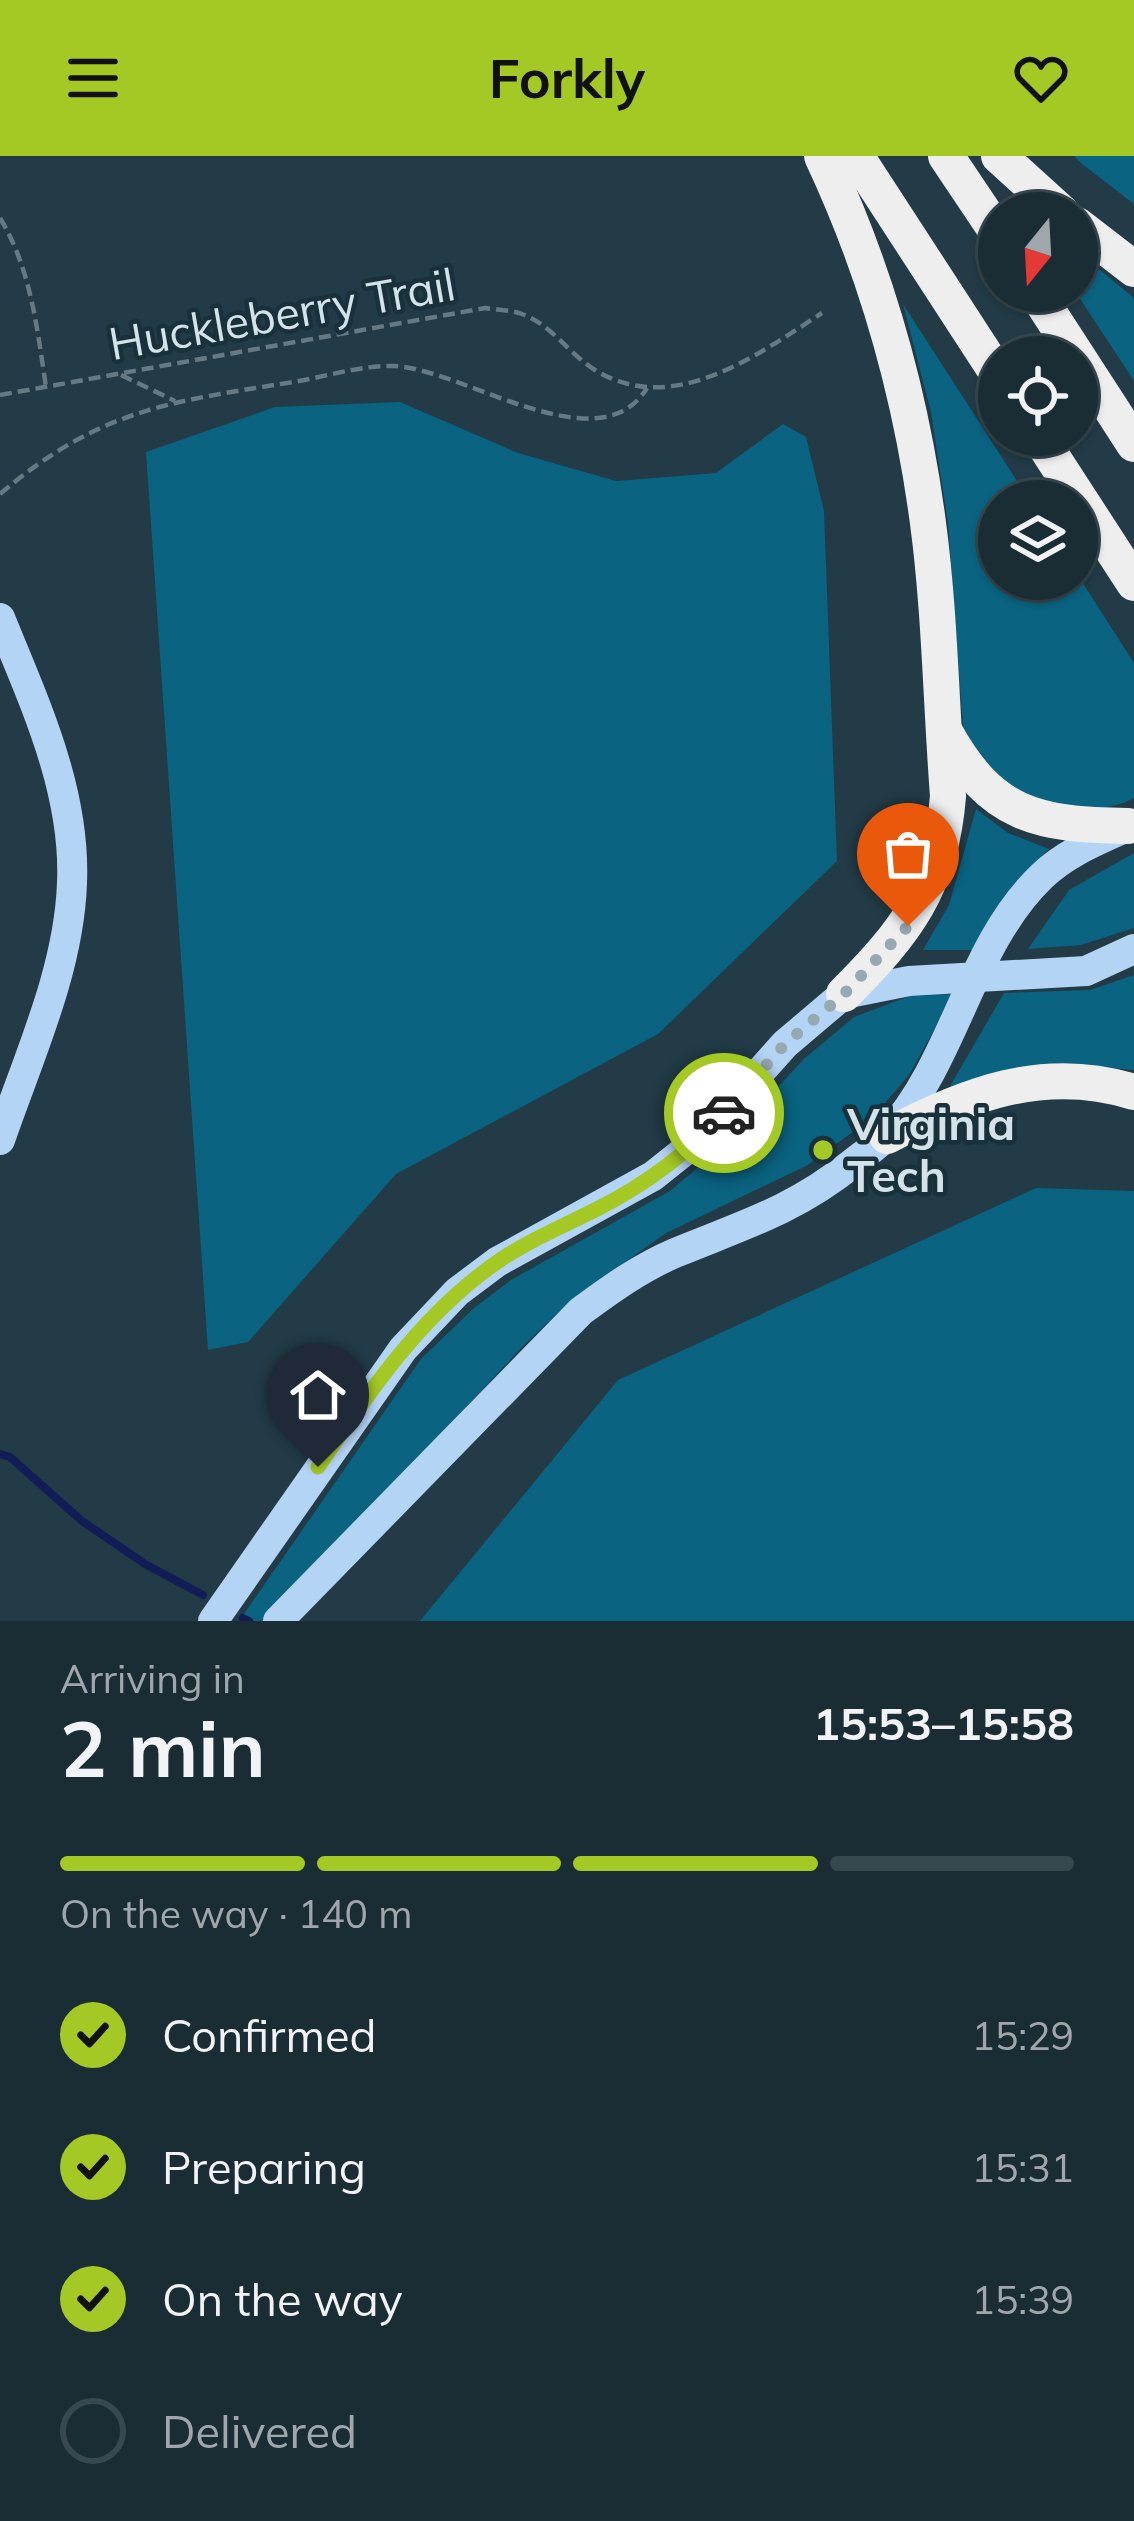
<!DOCTYPE html>
<meta charset="utf-8">
<style>
:root{--surface:#1a2c34;--page:#23343c;--text:#f1f3f6;--muted:#9fa7ac;--line:#38484f;--accent:#a4c824}
body{margin:0;font-family:Mulish,sans-serif;background:var(--page);color:var(--text);height:100vh;display:flex;flex-direction:column;font-size:45px;white-space:nowrap}
*{box-sizing:border-box;margin:0}
p{font-size:39px;color:var(--muted)}
.icon{flex:none;width:66px;height:66px;fill:none;stroke:currentColor;stroke-width:2;stroke-linecap:round;stroke-linejoin:round}
.map{position:relative;height:1465px;overflow:hidden}
.side{display:flex;flex-direction:column;background:var(--surface);flex:1}
.side>*{flex:none}
.needle{width:78px;rotate:198deg}
.controls{position:absolute;left:978px;top:36px;display:grid;gap:24px}
.controls a{display:grid;place-items:center;width:120px;height:120px;border-radius:50%;background:var(--surface);box-shadow:0 3px 9px #0004,0 0 0 3px var(--line);font-size:60px}
.pin{position:absolute;display:grid;place-items:center;width:102px;height:102px;color:#fff;margin:-123px -51px;border-radius:50% 50% 50% 0;rotate:-45deg;box-shadow:0 0 12px #0007}
.pin .icon{rotate:45deg}
.courier{position:absolute;display:grid;place-items:center;width:120px;height:120px;margin:-60px;border:9px solid #a4c824;border-radius:50%;background:#fff;color:#222;box-shadow:0 3px 15px #0007}
.overview em{font-style:normal;font-weight:700}
.overview div{display:flex;flex-direction:column-reverse}
.overview{display:flex;align-items:center;justify-content:space-between;height:204px;padding:0 60px}
h1{font-size:78px;font-weight:700;line-height:90px}
.bar{display:grid;grid-template-columns:repeat(4,1fr);gap:18px 12px;align-content:center;height:144px;padding:0 60px}
.bar i{height:15px;border-radius:9px;background:var(--line)}
.bar .on{background:var(--accent)}
.bar p{grid-column:span 4}
ol{padding:0 60px;list-style:none}
li{display:flex;align-items:center;gap:36px;height:132px}
li p{margin-inline-start:auto}
li .icon{padding:12px;border-radius:50%;background:var(--accent);color:#111;stroke-width:4}
li:last-child{color:var(--muted)}
li i{width:66px;height:66px;border:6px solid var(--line);border-radius:50%}
header{display:flex;justify-content:space-between;align-items:center;height:156px;padding:0 60px;background:var(--accent);color:#111;font-size:54px;font-weight:700}
.map>svg:first-child{display:block}
.green{fill:#0a6381}
.lines{fill:none;stroke-linecap:round;stroke-linejoin:round}
.stream{stroke:#121c57;stroke-width:8}
.path{stroke:#657a83;stroke-width:4.5;stroke-dasharray:12 6;stroke-linecap:butt}
.major{stroke:#b4d4f5;stroke-width:30}
.highway{stroke:#eee;stroke-width:36}
.done{stroke:#96a8b0;stroke-width:12;stroke-dasharray:0 21.6}
.route{stroke:#a4c824;stroke-width:15}
.poi-dot{fill:#a4c824;stroke:#18313b;stroke-width:4.5}
.labels{text-anchor:middle;stroke-width:9;stroke-linejoin:round;paint-order:stroke}
.street-label{font-size:45px;fill:#d4e2e9;stroke:#18313b}
.poi-label{font-size:45px;font-weight:bold;fill:#d4e2e9;stroke:#18313b;text-anchor:start}
</style>
<header><svg class="icon" aria-label="menu" viewBox="0 0 24 24"><path d="M4 6h16M4 12h16M4 18h16"/></svg>Forkly<svg class="icon" aria-label="heart" viewBox="0 0 24 24"><path d="M12 20l-8-8c-3-5 5-10 8-4 3-6 11-1 8 4z"/></svg></header>
<div class="map">
<svg width="1134" height="1465" viewBox="0 0 1134 1465">
<rect width="100%" height="100%" fill="#223b46"/>
<!-- green -->
<g class="green">
<path d="M1074,0h60v48l-52,-40z"/>
<path d="M1077,95l57,47v83l-59,-90z"/>
<path d="M903,148l127,197h-31v78h78v-5l57,89v135c-30,17 -79,11 -110,-3 -27,-12 -49,-43 -61,-69l-15,-203 -17,-111z"/>
<path d="M400,246l118,51 98,28 100,-8 67,-49 23,13 18,74 13,350 -179,173 -262,140 -148,168 -40,8 -62,-898 129,-45z"/>
<path d="M976,653l32,24 41,16 -17,17 -53,84h-56l26,-45z"/>
<path d="M1134,697v75l-53,17 -53,4 41,-59z"/>
<path d="M1134,819v95l-76,-7 -40,5 -69,20 55,-95 86,-3z"/>
<path d="M954,838l-45,81 -37,43 -66,48 -140,67 -97,69 -46,44 -256,275h-28l182,-262 53,-51 37,-28 159,-89 51,-43 84,-90 49,-41 56,-21z"/>
<path d="M1036,1032l98,3v430h-714l198,-241z"/>
</g>
<g class="lines">
<!-- stream -->
<g class="stream">
<path d="M0,1298l10,3 72,64 63,43 58,31"/>
<path d="M243,1462l6,3"/>
</g>
<!-- path -->
<g class="path">
<path d="M0,62c31,51 37,110 46,169"/>
<path d="M121,219l54,26"/>
<path d="M0,239l485,-87c12,2 26,2 37,6 30,11 47,40 73,56 78,48 162,-15 227,-57"/>
<path d="M0,338c100,-85 169,-92 293,-112 32,-5 68,-17 100,-16 70,2 205,101 254,22"/>
</g>
<!-- major -->
<g class="major">
<path d="M0,462c34,84 76,172 72,265 -3,88 -44,175 -72,257"/>
<path d="M213,1465l190,-272 54,-57 40,-30 156,-86 49,-39 83,-93 59,-50 65,-13 177,-10 48,-22"/>
<path d="M278,1465l303,-310c30,-22 59,-43 94,-58 68,-28 118,-42 178,-90 11,-9 26,-18 35,-29 68,-75 81,-188 154,-258 25,-24 57,-36 87,-50"/>
</g>
<!-- highway -->
<g class="highway">
<path d="M822,0c55,117 89,238 106,367 12,90 13,182 20,273 -7,91 -42,136 -104,198"/>
<path d="M856,0l143,220"/>
<path d="M946,0l53,79"/>
<path d="M999,0l63,57"/>
<path d="M1077,69l57,44"/>
<path d="M1035,135l99,153"/>
<path d="M1038,279l96,148"/>
<path d="M945,576c46,84 93,93 183,94"/>
<path d="M887,980c80,-42 157,-72 247,-44"/>
</g>
</g>
<g class="lines">
<!-- done -->
<path class="done" d="M724,957l61,-69 59,-50 64,-68"/>
<!-- route -->
<path class="route" d="M318,1311c50,-74 102,-150 175,-202 33,-24 71,-39 106,-57 47,-24 90,-56 125,-95"/>
</g>
<!-- markers -->
<circle class="poi-dot" cx="823" cy="994" r="12"/>
<g class="labels">
<!-- street labels -->
<g class="street-label">
<text transform="translate(282 158) rotate(-10)" y="16">Huckleberry Trail</text>
</g>
<!-- poi labels -->
<g class="poi-label">
<text x="847" y="984">Virginia<tspan x="847" dy="52">Tech</tspan></text>
</g>
</g>
</svg>
<div class="controls">
<a><svg class="needle" viewBox="-14 -14 28 28"><path d="M0-13l5 13h-10z" fill="#e53935"/><path d="M0 13l5-13h-10z" fill="#9fa7ac"/></svg></a>
<a><svg class="icon" aria-label="locate" viewBox="0 0 24 24"><circle cx="12" cy="12" r="6"/><path d="M12 2v4M12 18v4M2 12h4M18 12h4"/></svg></a>
<a><svg class="icon" aria-label="layers" viewBox="0 0 24 24"><path d="M12 4l9 5-9 5-9-5zM3 14l9 5 9-5"/></svg></a>
</div>
<div class="pin" style="left:908px;top:770px;background:#ea580c"><svg class="icon" aria-label="bag" viewBox="0 0 24 24"><path d="M5 8h14l-1 12H6zM9 8a3 3 0 0 1 6 0"/></svg></div>
<div class="pin" style="left:318px;top:1311px;background:#1f2937"><svg class="icon" aria-label="home" viewBox="0 0 24 24"><path d="M3 11l9-7 9 7M6 9v11h12V9"/></svg></div>
<div class="courier" style="left:724px;top:957px"><svg class="icon" aria-label="car" viewBox="0 0 24 24"><path d="M5 17H2v-5l4-1 3-4h7l3 4 3 1v5h-3M9 17h6M6 11h13"/><circle cx="7" cy="17" r="2"/><circle cx="17" cy="17" r="2"/></svg></div>
</div>
<section class="side">
<div class="overview"><div><h1>2 min</h1><p>Arriving in</p></div><em>15:53–15:58</em></div>
<div class="bar"><i class="on"></i><i class="on"></i><i class="on"></i><i></i><p>On the way · 140 m</p></div>
<ol>
<li><svg class="icon" aria-label="check" viewBox="0 0 24 24"><path d="M5 12l5 5 9-10"/></svg>Confirmed<p>15:29</p></li>
<li><svg class="icon" aria-label="check" viewBox="0 0 24 24"><path d="M5 12l5 5 9-10"/></svg>Preparing<p>15:31</p></li>
<li><svg class="icon" aria-label="check" viewBox="0 0 24 24"><path d="M5 12l5 5 9-10"/></svg>On the way<p>15:39</p></li>
<li><i></i>Delivered</li>
</ol>
</section>
